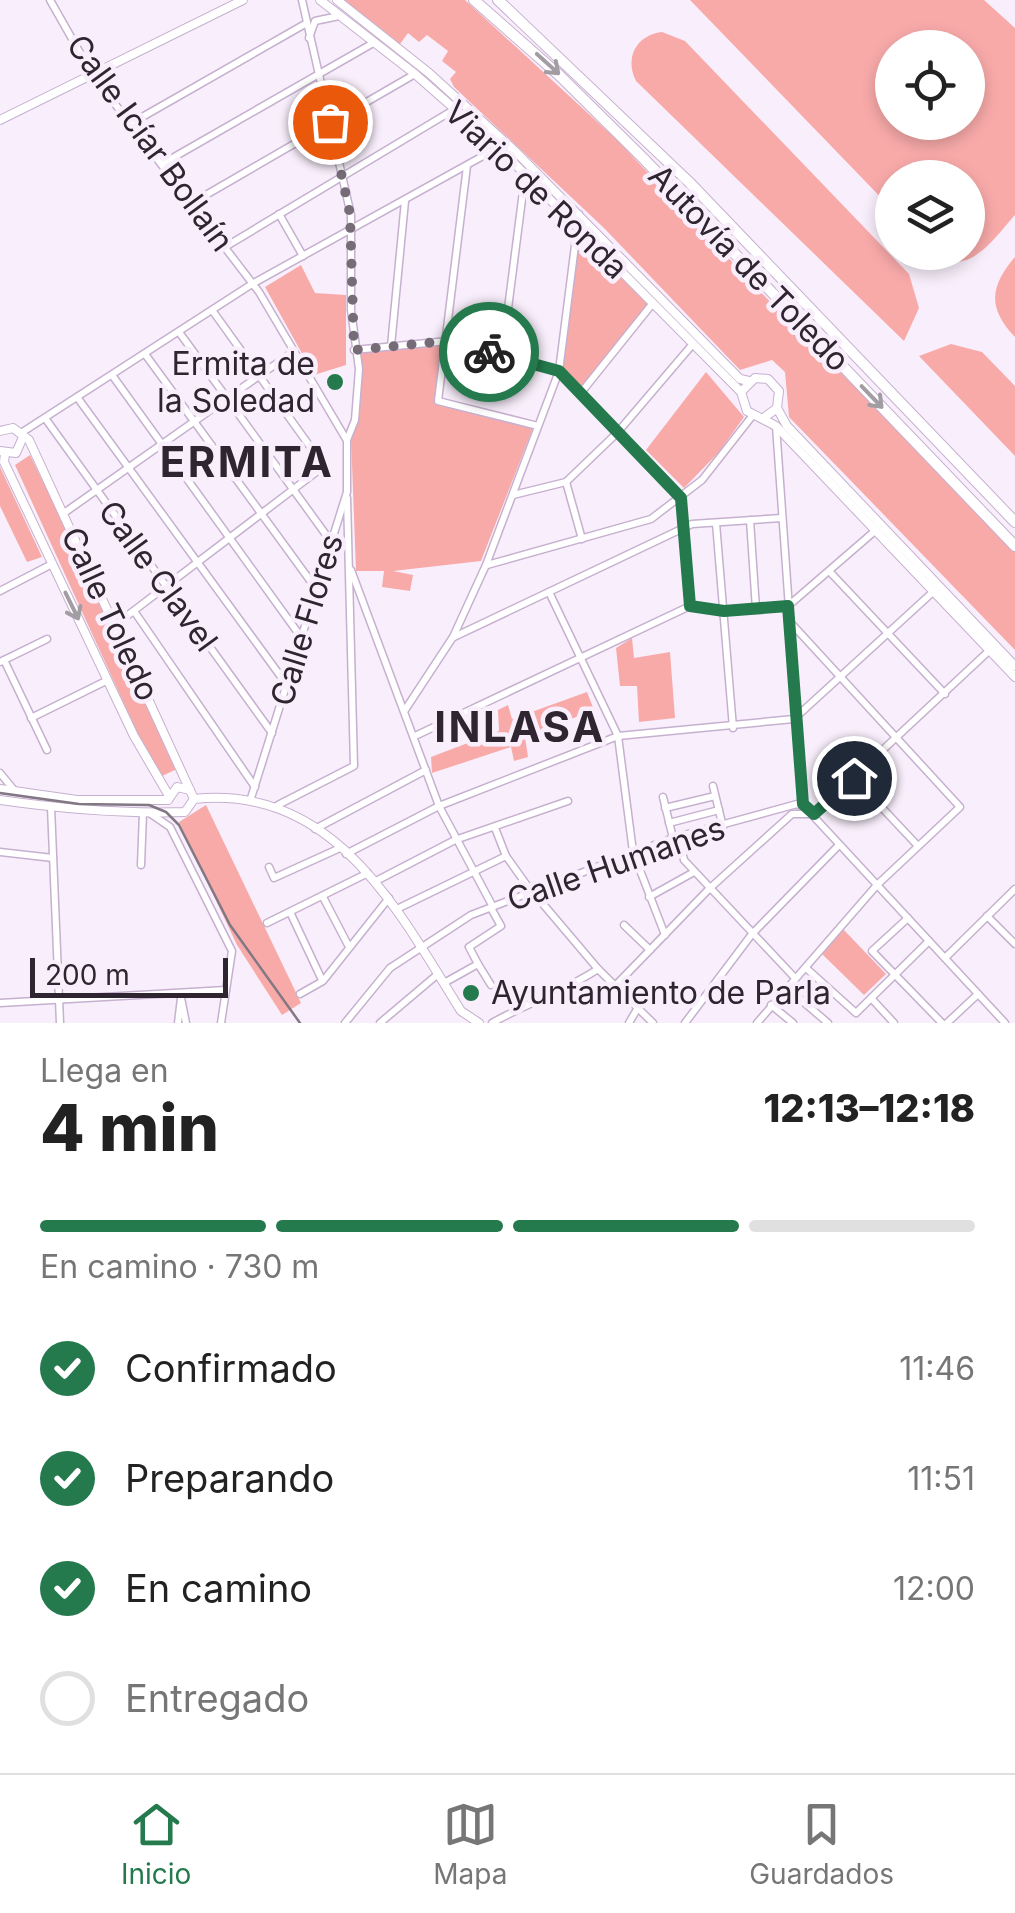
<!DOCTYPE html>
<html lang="es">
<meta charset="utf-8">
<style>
:root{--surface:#fff;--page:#f2f2f2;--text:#222;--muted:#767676;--line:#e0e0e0;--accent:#247a4d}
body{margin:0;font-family:Inter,sans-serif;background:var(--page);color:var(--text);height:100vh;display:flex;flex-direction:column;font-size:38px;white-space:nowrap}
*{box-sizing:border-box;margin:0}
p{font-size:32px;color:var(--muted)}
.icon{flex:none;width:55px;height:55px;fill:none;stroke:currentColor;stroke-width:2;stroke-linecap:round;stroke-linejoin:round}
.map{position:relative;height:1023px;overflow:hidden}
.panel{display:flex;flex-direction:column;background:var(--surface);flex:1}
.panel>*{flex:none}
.controls{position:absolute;left:875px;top:30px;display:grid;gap:20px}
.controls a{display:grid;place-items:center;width:110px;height:110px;border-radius:50%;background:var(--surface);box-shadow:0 5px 15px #0003;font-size:50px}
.scale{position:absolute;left:30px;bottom:25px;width:198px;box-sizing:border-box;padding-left:10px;border:5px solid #2e2531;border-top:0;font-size:28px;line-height:35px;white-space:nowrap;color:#2e2531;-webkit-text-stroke:8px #f9effc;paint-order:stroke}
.pin{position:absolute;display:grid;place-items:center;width:85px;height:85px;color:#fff;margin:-42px;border:5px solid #fff;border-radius:50%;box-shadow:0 2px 10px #0007}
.courier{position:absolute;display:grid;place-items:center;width:100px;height:100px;margin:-50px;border:8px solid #247a4d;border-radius:50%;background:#fff;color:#222;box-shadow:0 2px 12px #0007}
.headline em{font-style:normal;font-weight:800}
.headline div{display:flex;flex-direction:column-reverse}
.headline{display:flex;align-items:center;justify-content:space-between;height:170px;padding:0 40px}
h1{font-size:65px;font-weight:800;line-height:75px}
.bar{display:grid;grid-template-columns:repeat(4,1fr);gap:15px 10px;align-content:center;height:120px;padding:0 40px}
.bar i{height:12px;border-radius:8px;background:var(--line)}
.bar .current{background:var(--accent)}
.bar p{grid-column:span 4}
ol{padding:0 40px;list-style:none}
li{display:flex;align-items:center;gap:30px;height:110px}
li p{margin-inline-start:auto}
li .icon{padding:10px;border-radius:50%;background:var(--accent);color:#fff;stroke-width:4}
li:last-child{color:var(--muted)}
li i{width:55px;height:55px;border:5px solid var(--line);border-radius:50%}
.tabs{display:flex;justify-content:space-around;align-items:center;height:140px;border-top:2px solid var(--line);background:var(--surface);font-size:28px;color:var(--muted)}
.tabs a{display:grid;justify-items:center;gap:5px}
.tabs .current{color:var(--accent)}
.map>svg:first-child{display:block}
.green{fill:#f8aaa9;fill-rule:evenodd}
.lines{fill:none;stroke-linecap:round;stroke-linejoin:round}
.street-casing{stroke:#c6b0cf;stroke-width:9}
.secondary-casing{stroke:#c6b0cf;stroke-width:10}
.highway-casing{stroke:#c6b0cf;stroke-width:12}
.street{stroke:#fff;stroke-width:6}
.secondary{stroke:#fff;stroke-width:8}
.highway{stroke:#fff;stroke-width:10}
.tram{stroke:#817884;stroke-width:2.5}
.oneway{stroke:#a19da2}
.done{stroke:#756c78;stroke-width:10;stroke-dasharray:0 18}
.route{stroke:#247a4d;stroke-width:12}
.poi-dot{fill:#247a4d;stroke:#f9effc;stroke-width:4}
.labels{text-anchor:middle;stroke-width:9;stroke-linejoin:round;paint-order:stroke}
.street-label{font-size:32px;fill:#2e2531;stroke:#f9effc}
.poi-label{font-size:32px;fill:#2e2531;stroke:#f9effc;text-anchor:end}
.district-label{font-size:42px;font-weight:bold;letter-spacing:2.5px;fill:#2e2531;stroke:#f9effc}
</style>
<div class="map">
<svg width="1015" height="1023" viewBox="0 0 1015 1023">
<rect width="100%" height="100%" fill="#f9effc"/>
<!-- green -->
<g class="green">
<path d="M344,0h121l152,140 191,202 7,-6 200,216v98l-226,-233 -4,-45 -13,-12 -32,10 -136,-142 -150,-141 -4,-8 6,-7 -14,-11 6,-10 -21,-16 -8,7 -11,-9 -8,11z"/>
<path d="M690,0h294l31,28v187c-21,23 -47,65 -81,38l34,-1v-74h-76v31zM892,48h76v74h-76z"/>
<path d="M662,32l23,9 224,233 10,34 -15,33 -268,-260c-12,-24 1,-46 26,-49z"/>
<path d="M580,226l71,75 -71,90 -18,-21z"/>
<path d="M1015,257v80c-28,-29 -25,-51 0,-80z"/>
<path d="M301,265l14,28 31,2v70l-32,10 -49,-88z"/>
<path d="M951,344l31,8 33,34v70l-96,-100z"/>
<path d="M441,345l-7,59 99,24 -52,133 -88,10 20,4 -3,16 -28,-4 2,-16h-28l-5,-134c12,-28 11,-54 10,-84z"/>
<path d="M706,372l38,45 -25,35 -35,36 -38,-38z"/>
<path d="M30,455l151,312 -23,11 -143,-313z"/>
<path d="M0,467l42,90 -15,5 -27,-56z"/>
<path d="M632,638l2,20 36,-6 5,66 -36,4 -2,-36h-17l-4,-38z"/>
<path d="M587,692l7,18 -69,27 3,20 -14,4 -3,-14 -79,26 -1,-16 68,-26 -1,-21 10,-5 4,14z"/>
<path d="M206,805l95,198 -19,12 -45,-70 -58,-123z"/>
<path d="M843,929l43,45 -22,21 -43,-42z"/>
</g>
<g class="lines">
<defs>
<g id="street">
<path d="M50,0l42,74 167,218 87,147"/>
<path d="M309,38l6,-17 24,-5"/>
<path d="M130,124l175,-100"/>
<path d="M162,164l213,-122"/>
<path d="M467,166l-29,235 100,25"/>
<path d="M192,203l223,-129"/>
<path d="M279,214l24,42"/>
<path d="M225,247l230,-138"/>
<path d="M179,332l153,211"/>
<path d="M391,346l14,-145"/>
<path d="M354,350l94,-9 111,30 122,128 9,107"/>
<path d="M145,354l172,236"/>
<path d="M502,355l23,-179"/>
<path d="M112,375l189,262"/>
<path d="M580,394l73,-91"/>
<path d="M77,397l210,288"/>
<path d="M45,418l227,315"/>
<path d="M776,426l27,379 202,218"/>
<path d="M21,433l231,-149 249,-138"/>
<path d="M566,482l16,57"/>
<path d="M513,495l53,-13 51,-49 75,-88"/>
<path d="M64,513l229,-161"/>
<path d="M750,520l6,89"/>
<path d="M716,523l17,205"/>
<path d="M487,565l164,-46 51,-39 51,-65"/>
<path d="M351,570l88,236 54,101"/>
<path d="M830,572l115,122"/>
<path d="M0,591l52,-27"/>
<path d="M549,592l69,144 15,116 32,83"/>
<path d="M134,611l121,176"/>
<path d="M115,625l209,-159 -112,-156"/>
<path d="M454,637l238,-113 90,-6"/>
<path d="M4,660l43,90"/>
<path d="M0,662l47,-23"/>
<path d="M405,710l48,-73 33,-72 73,-194 20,-157"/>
<path d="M31,718l77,-38"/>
<path d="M795,718l139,-127"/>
<path d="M415,736l275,-130 34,5 64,-5 88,-76"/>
<path d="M0,773l14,17"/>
<path d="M854,778l64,68"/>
<path d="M713,786l10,41"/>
<path d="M663,797l10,41"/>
<path d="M251,798l96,-306v-52l8,-20 4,-51 -8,-59v-95l-49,-215"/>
<path d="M278,805l76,-39 -7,-268"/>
<path d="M51,807l9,216"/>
<path d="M665,808l50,-12"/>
<path d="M151,814l19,13 62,124 -11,72"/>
<path d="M814,814l178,-166"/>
<path d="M669,823l50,-13"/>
<path d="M495,828l11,28 25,35"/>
<path d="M315,829l111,-59"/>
<path d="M679,837l5,23 111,118"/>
<path d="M0,852l53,6"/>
<path d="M346,854l93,-48 179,-70 176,-17"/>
<path d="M141,865l2,-52"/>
<path d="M269,867l5,11 66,-30"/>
<path d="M376,881l79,-41 113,-39"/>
<path d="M532,891l66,78 55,54"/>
<path d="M323,897l25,48"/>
<path d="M649,897l45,-25"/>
<path d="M399,908l107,-52"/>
<path d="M290,912l32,68"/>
<path d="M987,916l28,28"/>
<path d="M908,918l-36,33 70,72"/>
<path d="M267,923l101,-50"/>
<path d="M624,925l26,25"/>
<path d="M945,958l70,-69"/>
<path d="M478,964l-9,-17 32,-21 -10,-18"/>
<path d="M806,968l50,45 73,-72"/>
<path d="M444,983l34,-19 13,21"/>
<path d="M615,986l94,-97 83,-75h21"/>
<path d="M786,987l42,36"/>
<path d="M300,994l23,-13 66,-83"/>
<path d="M871,998l23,25"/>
<path d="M0,1003l226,-13"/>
<path d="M771,1005l22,18"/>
<path d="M178,1023l3,-25 5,25"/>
<path d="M345,1023l45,-55 81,-53 202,-77 124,-34 7,4"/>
<path d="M380,1023l58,-49"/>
<path d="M492,1023c35,-20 71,-31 106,-54"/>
<path d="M629,1023l7,-12"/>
<path d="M685,1023l67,-89 87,-89"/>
<path d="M757,1023l120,-138 83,-78 -170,-185"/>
<path d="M947,1023l31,-29"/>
</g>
<g id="secondary">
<path d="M320,0l95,74 84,74 242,244"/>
<path d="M337,0l92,73 87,79 224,227 9,2"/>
<path d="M0,120l243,-120"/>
<path d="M777,408l10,18 228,240"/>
<path d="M765,417l12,-9 2,-17 -11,-12 -13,-1 -14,14 6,19 29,15 239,251"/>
<path d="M0,431l13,-3 16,12 165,359 -9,13c-62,2 -122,-3 -185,-12"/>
<path d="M0,451l16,2 7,-16"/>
<path d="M5,454l-1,8 130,274 35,60"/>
<path d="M0,789l77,11h91"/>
<path d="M194,799c140,-15 204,111 267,212l18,12"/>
<path d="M168,800l9,-13 13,3"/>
</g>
<g id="highway">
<path d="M474,0l85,75 84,83 372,388"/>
<path d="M498,0l191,182 326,340"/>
</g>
</defs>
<!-- street casing -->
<use href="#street" class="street-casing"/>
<!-- secondary casing -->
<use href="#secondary" class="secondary-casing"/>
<!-- highway casing -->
<use href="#highway" class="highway-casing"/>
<!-- street -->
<use href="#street" class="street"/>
<!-- secondary -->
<use href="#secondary" class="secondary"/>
<!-- highway -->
<use href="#highway" class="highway"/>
<!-- tram -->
<path class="tram" d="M0,793l79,11 70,1 17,7 13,13 51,100 70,98"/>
</g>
<!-- one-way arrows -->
<defs><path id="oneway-shaft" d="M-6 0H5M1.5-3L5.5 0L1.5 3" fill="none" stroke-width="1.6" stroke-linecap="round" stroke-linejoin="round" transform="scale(2.5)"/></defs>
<g class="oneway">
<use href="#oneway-shaft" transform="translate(548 64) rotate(42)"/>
<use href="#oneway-shaft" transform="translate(872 397) rotate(46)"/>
<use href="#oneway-shaft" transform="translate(72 606) rotate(64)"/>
</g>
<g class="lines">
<!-- done -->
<path class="done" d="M330,122l20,92 4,136 94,-9 41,11"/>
<!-- route -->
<path class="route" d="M489,352l70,19 122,127 9,108 34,5 64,-5 15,198 11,10 40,-36"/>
</g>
<!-- markers -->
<g class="poi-dot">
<circle cx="335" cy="382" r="10"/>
<circle cx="471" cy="993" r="10"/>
</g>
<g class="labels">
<!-- street labels -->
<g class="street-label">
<text transform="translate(150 143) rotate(54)" y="11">Calle Icíar Bollaín</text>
<text transform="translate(536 190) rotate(44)" y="11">Viario de Ronda</text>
<text transform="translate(749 268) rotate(46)" y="11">Autovía de Toledo</text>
<text transform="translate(158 576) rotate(54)" y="11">Calle Clavel</text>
<text transform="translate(110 614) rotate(65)" y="11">Calle Toledo</text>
<text transform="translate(307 620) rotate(-73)" y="11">Calle Flores</text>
<text transform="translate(616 864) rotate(-19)" y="11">Calle Humanes</text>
</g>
<!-- poi labels -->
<g class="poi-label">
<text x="315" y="375">Ermita de<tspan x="315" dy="37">la Soledad</tspan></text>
<text x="491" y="1004" text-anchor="start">Ayuntamiento de Parla</text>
</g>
<!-- district labels -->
<g class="district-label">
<text x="247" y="477">ERMITA</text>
<text x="520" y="742">INLASA</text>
</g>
</g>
</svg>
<div class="controls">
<a><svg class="icon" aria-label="locate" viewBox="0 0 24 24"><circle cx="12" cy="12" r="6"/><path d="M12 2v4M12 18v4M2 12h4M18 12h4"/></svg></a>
<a><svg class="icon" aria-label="layers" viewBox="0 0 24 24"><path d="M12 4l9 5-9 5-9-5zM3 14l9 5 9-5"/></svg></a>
</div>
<div class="scale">200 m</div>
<div class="pin" style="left:330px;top:122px;background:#ea580c"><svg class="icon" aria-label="bag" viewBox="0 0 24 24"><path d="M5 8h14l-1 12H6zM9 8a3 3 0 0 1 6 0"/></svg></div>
<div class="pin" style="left:854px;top:778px;background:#1f2937"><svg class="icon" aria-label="home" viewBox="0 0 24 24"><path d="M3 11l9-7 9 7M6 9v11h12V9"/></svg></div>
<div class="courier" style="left:489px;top:352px"><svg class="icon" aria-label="bike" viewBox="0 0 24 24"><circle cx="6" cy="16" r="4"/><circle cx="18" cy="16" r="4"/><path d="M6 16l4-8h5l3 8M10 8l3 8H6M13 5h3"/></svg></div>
</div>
<section class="panel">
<div class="headline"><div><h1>4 min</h1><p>Llega en</p></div><em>12:13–12:18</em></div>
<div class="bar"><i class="current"></i><i class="current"></i><i class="current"></i><i></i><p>En camino · 730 m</p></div>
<ol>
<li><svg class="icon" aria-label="check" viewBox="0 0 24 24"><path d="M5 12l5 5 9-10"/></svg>Confirmado<p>11:46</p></li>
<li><svg class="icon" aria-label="check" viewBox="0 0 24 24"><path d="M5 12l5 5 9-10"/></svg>Preparando<p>11:51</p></li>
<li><svg class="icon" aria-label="check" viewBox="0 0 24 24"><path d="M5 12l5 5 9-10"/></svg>En camino<p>12:00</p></li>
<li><i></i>Entregado</li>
</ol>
</section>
<nav class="tabs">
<a class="current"><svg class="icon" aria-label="home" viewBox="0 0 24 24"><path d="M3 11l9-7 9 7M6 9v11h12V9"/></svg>Inicio</a>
<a><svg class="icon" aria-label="map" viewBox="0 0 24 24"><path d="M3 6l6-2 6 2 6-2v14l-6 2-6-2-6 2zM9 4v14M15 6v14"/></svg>Mapa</a>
<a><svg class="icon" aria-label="saved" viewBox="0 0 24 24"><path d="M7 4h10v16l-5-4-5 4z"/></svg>Guardados</a>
</nav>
